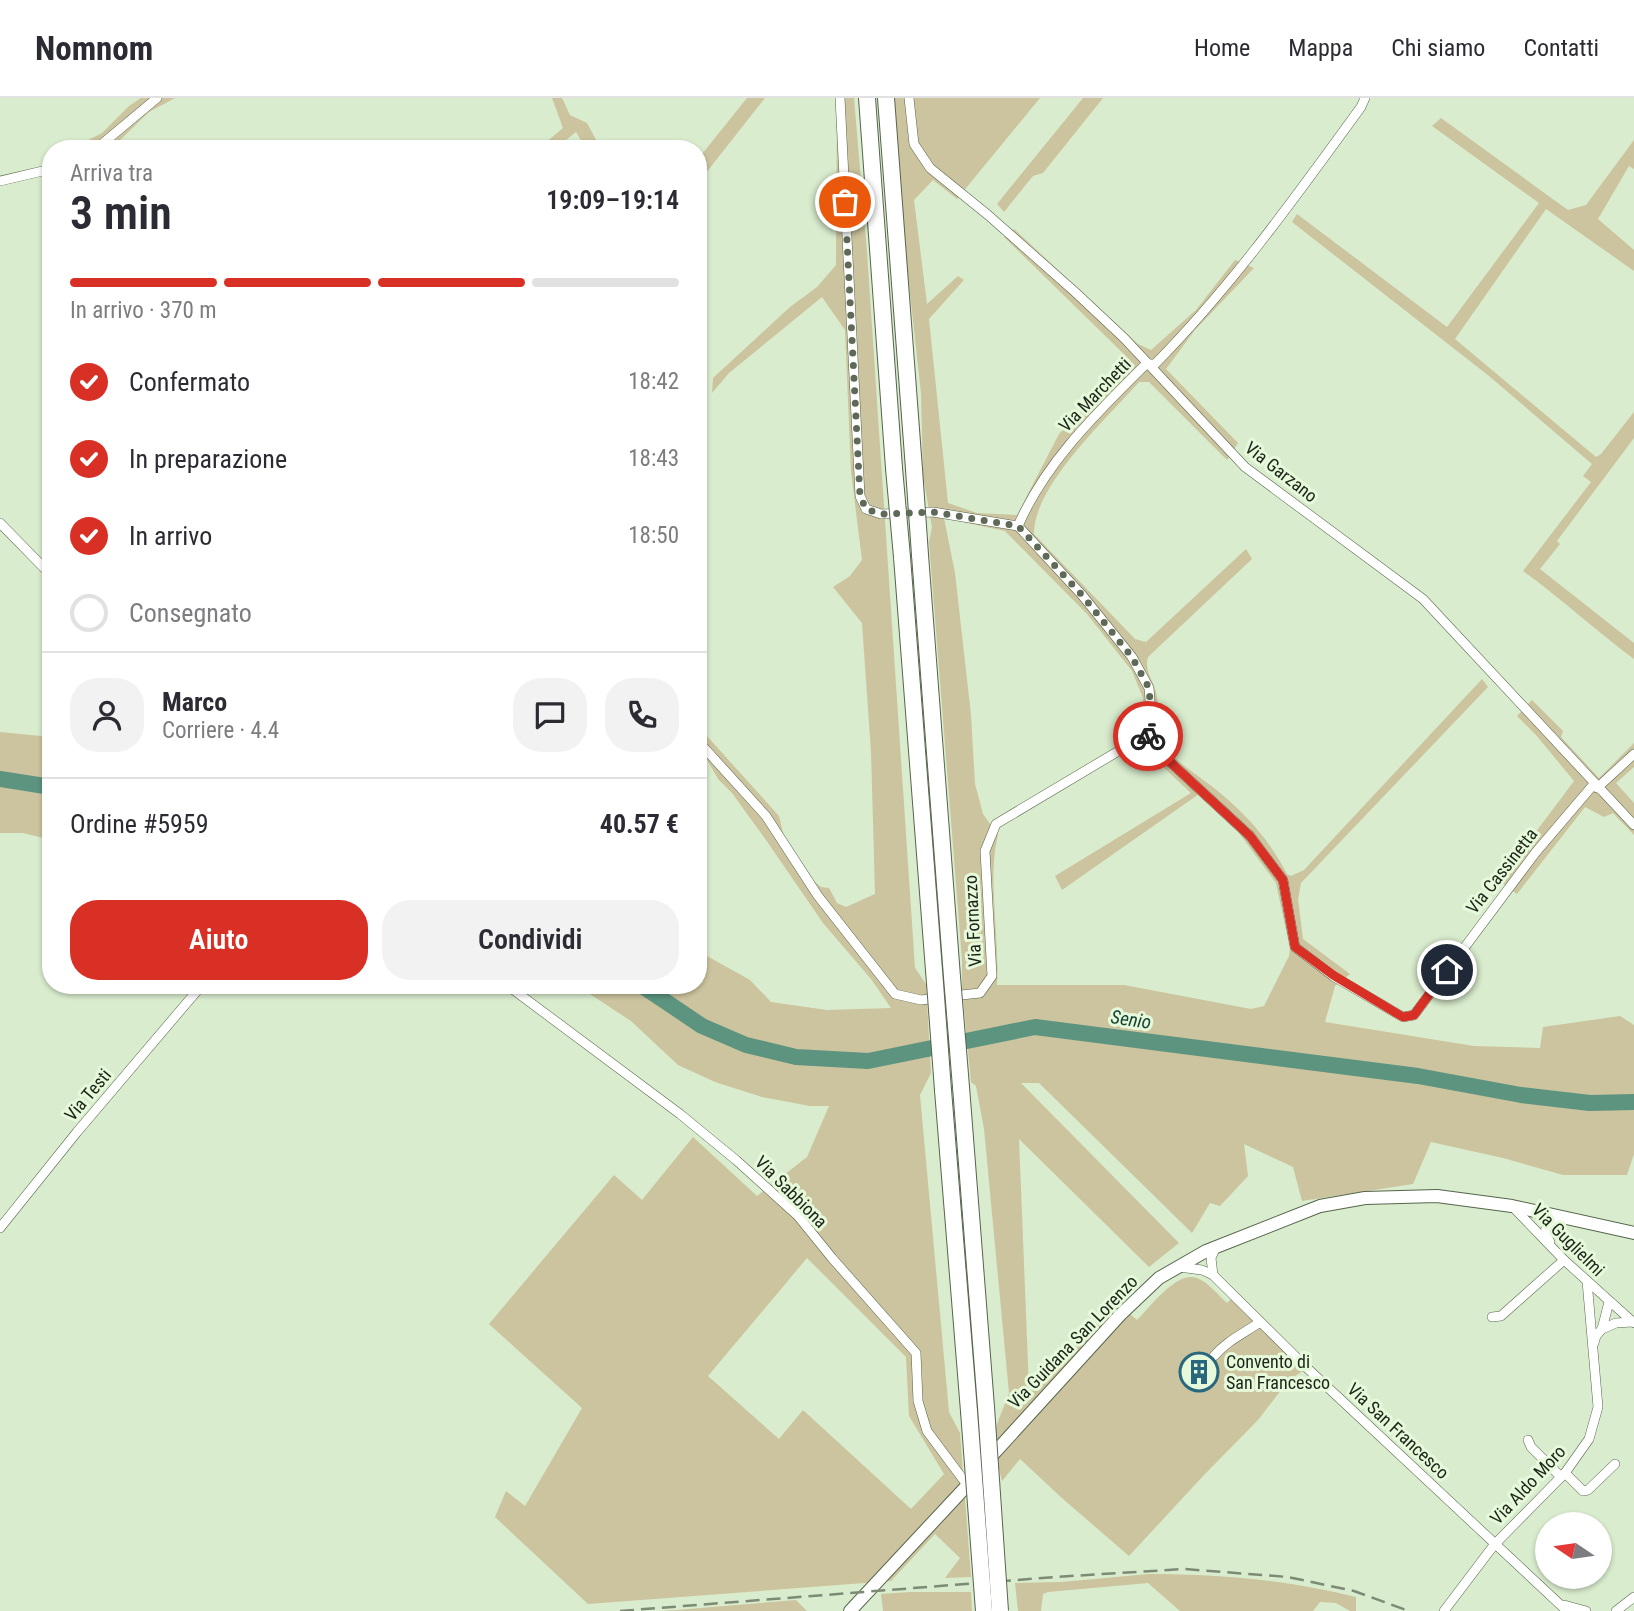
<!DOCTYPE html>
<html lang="it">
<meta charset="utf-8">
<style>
:root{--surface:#fff;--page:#f2f2f3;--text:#2b2b33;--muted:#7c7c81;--line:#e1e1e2;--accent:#d93025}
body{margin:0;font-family:"Roboto Condensed",sans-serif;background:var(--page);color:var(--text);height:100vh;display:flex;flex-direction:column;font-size:26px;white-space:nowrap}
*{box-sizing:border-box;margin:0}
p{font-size:23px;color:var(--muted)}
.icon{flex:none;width:38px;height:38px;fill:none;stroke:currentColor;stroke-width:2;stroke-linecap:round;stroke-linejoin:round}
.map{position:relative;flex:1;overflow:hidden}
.drawer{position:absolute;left:42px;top:42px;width:665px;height:854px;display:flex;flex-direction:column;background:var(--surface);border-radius:28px;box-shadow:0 2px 5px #0004}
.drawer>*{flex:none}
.needle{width:46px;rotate:283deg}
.buttons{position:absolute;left:1535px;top:1414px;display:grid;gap:14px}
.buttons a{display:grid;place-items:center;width:77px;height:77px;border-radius:50%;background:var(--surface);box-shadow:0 2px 5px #0004;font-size:35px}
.pin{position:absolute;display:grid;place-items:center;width:60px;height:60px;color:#fff;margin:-30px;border:4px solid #fff;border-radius:50%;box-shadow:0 2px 7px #0007}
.courier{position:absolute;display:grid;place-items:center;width:70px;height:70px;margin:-35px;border:5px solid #d93025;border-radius:50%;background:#fff;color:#222;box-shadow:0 2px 9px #0007}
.head em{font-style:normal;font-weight:600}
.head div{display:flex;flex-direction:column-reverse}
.head{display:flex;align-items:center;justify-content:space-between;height:119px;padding:0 28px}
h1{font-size:46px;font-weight:600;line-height:52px}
.bar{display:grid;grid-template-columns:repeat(4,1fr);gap:10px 7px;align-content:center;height:84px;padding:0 28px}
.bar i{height:9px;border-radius:5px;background:var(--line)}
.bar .current{background:var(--accent)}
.bar p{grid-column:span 4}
.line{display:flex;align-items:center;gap:18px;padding:0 28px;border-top:2px solid var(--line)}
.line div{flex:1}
.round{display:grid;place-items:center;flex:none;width:74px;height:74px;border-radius:28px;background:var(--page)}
ol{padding:0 28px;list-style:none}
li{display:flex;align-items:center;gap:21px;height:77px}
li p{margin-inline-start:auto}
li .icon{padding:7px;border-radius:50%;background:var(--accent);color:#fff;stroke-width:4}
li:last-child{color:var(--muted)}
li i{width:38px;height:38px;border:4px solid var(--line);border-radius:50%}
.cta{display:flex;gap:14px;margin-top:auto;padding:14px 28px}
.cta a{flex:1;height:80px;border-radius:28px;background:var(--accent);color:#fff;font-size:28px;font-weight:600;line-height:80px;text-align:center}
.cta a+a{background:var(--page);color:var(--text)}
header{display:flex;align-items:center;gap:42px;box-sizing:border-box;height:98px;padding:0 35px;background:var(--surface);border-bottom:2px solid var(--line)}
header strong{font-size:33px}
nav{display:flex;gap:38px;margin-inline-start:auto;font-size:24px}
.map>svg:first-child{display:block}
.green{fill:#ccc49e;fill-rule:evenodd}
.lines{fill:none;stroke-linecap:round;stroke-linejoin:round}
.river{stroke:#5c9480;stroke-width:16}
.street-casing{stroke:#55654b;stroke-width:10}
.secondary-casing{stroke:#55654b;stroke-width:14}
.highway-casing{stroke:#55654b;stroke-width:18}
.street{stroke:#fff;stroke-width:9}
.secondary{stroke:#fff;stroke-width:12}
.highway{stroke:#fff;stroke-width:16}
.rail{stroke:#7d8a75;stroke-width:2.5;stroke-dasharray:14 7;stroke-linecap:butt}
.highway-bridge-casing{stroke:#55654b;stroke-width:18;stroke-linecap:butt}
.highway-bridge{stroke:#fff;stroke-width:16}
.done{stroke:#5e6957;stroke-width:7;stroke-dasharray:0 12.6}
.route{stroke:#d93025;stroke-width:9}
.labels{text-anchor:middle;stroke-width:6;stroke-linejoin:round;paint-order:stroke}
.street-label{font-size:18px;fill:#1c2318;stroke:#e6f9da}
.poi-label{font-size:18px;fill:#1c2318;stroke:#e6f9da;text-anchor:start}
.water-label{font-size:19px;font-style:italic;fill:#124335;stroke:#e6f9da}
</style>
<header>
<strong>Nomnom</strong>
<nav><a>Home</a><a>Mappa</a><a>Chi siamo</a><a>Contatti</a></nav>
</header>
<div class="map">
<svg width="1634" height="1513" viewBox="0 0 1634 1513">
<rect width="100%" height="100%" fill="#d9eccd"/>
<!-- green -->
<g class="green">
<path d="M141,0h34l-26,14 -36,35 -42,2 31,-16 27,-27z"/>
<path d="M552,0h10l8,17 17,8 14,26h-15l-10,-17 -21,17h-17l25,-21z"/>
<path d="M747,0h18l-67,85v-24z"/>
<path d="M837,0h17l13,154 48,716 11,16 5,89 -11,22 29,317 11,21 11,144 -26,1 15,-20 -25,-24 -44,47 -303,23 -93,-87 11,-26 19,15 57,-98 -93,-84 125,-149 28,25 51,-63 64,59 50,-39 22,-51h-19l-48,-9 -47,-15 -37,-17 -47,-44 -55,-36h122v-34l52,29 21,22 56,8 64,-2 -20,-29 -48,-56 -57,-83 -34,-47 -14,-14 -20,-35v-18l81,90 11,46 31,25 8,1 8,15 9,4 29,-13 -4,-142 -9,-129 -29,-36 17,-11 12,-16 -11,-88 -6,-142 -23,-33 -93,76 -17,20 1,-15 77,-71 27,-20 19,-22zM807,1160l99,99 3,59 35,58 -33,35 -108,-99 -24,29 -71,-63z"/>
<path d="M893,0h147l-83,101 -24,-19 -19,20 13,104 31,-28 6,4 -35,39 19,184 29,10 40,2 42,-81 71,-74 -126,-123 10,-8 124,115 13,6 45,-40 39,-50 19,8 -59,62 -29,39 72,74 -11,17 -78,-78h-10c-31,35 -106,104 -105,152l101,105 11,3 100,-93 6,10 -104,98c-4,14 5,22 8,35 5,20 -1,40 12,58 12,15 31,26 46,38 31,25 55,51 73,86l4,2 13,-6 178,-191 6,8 -187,196 -3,16 5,40 47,35 -15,12 -10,36 149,24 66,2 3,-21 77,-11 14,9v129l-7,21h-64l-60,-17 -72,-16 -18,42 -111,17 -9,-34 -49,-23 4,32 -28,30 -10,-3 -18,30 -153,-150h-18l158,160 -30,24 -130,-128 10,250 7,1 79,-89 22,19c13,-13 40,-50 60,-42 11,4 22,18 30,25l7,-7 73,72 -19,13 -30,39 -54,55 -75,81 -66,-57 -43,-40 -18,22 -4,-16 -3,-36 14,-36 -25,-264 -8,-43 -5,-4 -9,-94v-28l-33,-418 3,-15 -9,-51 -2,-83 -19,-172zM944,420l61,13 82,83 45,57 11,27 1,25 -7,26 12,5 42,39 -136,83 7,14 137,-96 31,27 46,62 14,66 -1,7 -25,50 -13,3 -127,-24h-127c3,-47 -10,-108 1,-150l-15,-21 -8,-30 -4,-69 -16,-142z"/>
<path d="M1083,0h20l-60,75 -10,3 -29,36 -7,-8z"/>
<path d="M1441,20l127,92 18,-5 48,-65v29l-5,-3 -31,53 36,31v21l-88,-62 -91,130 141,118 5,-3 33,-42v26l-77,103 3,3 -20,25 94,74v16c-38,-28 -72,-60 -111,-88l68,-89 -8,-6 9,-12 -103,-88 -197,-154 5,-8 150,113 92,-124 -107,-77z"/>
<path d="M1532,602l31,31 -2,6 38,41 35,-35v24l-18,16 18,20v32l-21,-22 -9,4 -19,-10 -68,87 -18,-13 75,-100 -38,-46 -19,-19z"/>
<path d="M0,634l51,5v103l-28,-7h-23z"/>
<path d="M1149,1476c71,0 138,6 207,23v14h-6l-14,-8 -16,-1 -7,9h-133l-32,-28 -100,9 -5,2 -2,17h-23l-3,-28 46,-1z"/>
<path d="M910,1494h61l1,19h-89l-2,-17z"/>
<path d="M796,1502l11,11h-145l14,-1z"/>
</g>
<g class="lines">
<!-- river -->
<g class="river">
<path d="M0,681l51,8"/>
<path d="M641,887l61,41 44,19 50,12 72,4 167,-34 383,49 103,19 69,8 44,-1"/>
</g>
<defs>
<g id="street">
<path d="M840,0l20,398 6,13 15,5 52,-2 85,14"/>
<path d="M909,0l5,46 16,24 58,47 87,77 49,46 121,129 178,132 211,226"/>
<path d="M96,51l61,-51"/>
<path d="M0,83l51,-12"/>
<path d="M0,425l51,52"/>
<path d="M1018,428c28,-65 79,-113 128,-162h9c78,-79 141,-168 206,-257l4,-9"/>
<path d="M1018,428l64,69 50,62 17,31 3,37 -5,9"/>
<path d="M1147,636l22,27 81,75 33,44 12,67 38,29 70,41 11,-2 122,-163 58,-68"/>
<path d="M698,643l68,75 52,80 77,98 26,6 17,-2"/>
<path d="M1597,690l37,-34"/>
<path d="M507,887l173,129 56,46 62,56 34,42 84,95 2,48 9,30 41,55"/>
<path d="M952,898l28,-3 12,-17 -7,-125 11,-27 151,-90"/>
<path d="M1512,1108l52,54 70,63"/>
<path d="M0,1130l77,-96 125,-147"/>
<path d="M1550,1144c-8,-13 -5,-20 9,-26"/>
<path d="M1179,1169l23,3 11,5 94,93 260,243"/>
<path d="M1213,1177l-2,-17 5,-11"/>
<path d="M1492,1219l9,-1 63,-56"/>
<path d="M1602,1231l14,-6 16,-1"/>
<path d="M1594,1245l2,-7 6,-7 7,-27"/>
<path d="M1214,1258c14,-16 29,-22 46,-34"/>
<path d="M1528,1342l3,7 30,30"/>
<path d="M1565,1375l18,18 5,-1 27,-26"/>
<path d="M1564,1507l22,6"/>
<path d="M1444,1513l50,-66 71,-72 24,-34 9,-32 -11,-126"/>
<path d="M1616,1513l18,-14"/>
</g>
<g id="secondary">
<path d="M987,1363l133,-146 39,-37 47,-27 114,-45 45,-8 72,-2 75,10 122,27"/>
<path d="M850,1513l126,-135"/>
</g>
<g id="highway">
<path d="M867,0l27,370"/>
<path d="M886,0l28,371"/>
<path d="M920,457l32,422"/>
<path d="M902,459l33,426"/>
<path d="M961,989l25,320"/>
<path d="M943,992l26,321"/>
</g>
</defs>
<!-- street casing -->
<use href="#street" class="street-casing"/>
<!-- secondary casing -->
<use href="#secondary" class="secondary-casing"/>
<!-- highway casing -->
<use href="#highway" class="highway-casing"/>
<!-- street -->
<use href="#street" class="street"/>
<!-- secondary -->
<use href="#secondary" class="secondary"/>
<!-- highway -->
<use href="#highway" class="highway"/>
<!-- rail -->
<path class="rail" d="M620,1513l435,-34 129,-8 104,8 66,14 55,20"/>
<defs>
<g id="highway-bridge">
<path d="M894,370l8,89"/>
<path d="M914,371l6,86"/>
<path d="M952,879l9,110"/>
<path d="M935,885l8,107"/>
<path d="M986,1309l14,204"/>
<path d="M969,1313l15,200"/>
</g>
</defs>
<!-- highway-bridge casing -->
<use href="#highway-bridge" class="highway-bridge-casing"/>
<!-- highway-bridge -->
<use href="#highway-bridge" class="highway-bridge"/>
</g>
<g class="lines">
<!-- done -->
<path class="done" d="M845,104l15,294 6,13 15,5 52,-2 85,14 64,69 50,62 17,31 3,37 -4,11"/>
<!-- route -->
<path class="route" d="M1148,638l21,25 81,75 33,44 12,67 38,28 70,42 11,-2 33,-45"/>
</g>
<!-- icons -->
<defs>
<symbol id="building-ring" viewBox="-11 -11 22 22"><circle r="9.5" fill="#e6f9da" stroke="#29677d" stroke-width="1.5"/><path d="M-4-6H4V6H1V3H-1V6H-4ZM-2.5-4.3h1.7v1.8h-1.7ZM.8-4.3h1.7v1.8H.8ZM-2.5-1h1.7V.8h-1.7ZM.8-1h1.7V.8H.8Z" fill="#29677d"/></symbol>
</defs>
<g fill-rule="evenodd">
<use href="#building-ring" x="1177" y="1252" width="44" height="44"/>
</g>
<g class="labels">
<!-- street labels -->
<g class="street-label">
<text transform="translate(1095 297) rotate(-46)" y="6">Via Marchetti</text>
<text transform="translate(1281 374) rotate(38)" y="6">Via Garzano</text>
<text transform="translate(1502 773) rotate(-52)" y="6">Via Cassinetta</text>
<text transform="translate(973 823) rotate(-93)" y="6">Via Fornazzo</text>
<text transform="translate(88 997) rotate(-50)" y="6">Via Testi</text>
<text transform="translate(791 1094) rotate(45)" y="6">Via Sabbiona</text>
<text transform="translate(1568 1142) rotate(45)" y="6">Via Guglielmi</text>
<text transform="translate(1073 1244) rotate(-46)" y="6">Via Guidana San Lorenzo</text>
<text transform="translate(1398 1333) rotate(43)" y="6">Via San Francesco</text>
<text transform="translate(1528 1387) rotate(-47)" y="6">Via Aldo Moro</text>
</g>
<!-- poi labels -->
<g class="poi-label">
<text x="1226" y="1270">Convento di<tspan x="1226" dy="21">San Francesco</tspan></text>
</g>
<!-- water labels -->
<g class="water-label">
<text transform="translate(1131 921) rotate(8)" y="7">Senio</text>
</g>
</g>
</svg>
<div class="buttons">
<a><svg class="needle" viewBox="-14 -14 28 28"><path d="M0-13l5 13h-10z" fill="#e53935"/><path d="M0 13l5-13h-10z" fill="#7c7c81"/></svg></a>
</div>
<div class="pin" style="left:845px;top:104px;background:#ea580c"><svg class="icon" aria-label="bag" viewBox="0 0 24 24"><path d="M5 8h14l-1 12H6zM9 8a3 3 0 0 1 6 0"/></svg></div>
<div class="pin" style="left:1447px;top:872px;background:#1f2937"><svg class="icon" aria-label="home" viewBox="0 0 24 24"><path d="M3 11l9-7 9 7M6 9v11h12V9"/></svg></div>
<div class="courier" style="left:1148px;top:638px"><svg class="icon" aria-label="bike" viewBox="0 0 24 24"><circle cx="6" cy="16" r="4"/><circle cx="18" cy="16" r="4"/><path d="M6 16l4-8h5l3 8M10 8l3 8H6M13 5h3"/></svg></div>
<section class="drawer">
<div class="head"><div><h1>3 min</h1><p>Arriva tra</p></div><em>19:09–19:14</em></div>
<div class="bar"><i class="current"></i><i class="current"></i><i class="current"></i><i></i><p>In arrivo · 370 m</p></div>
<ol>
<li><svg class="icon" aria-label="check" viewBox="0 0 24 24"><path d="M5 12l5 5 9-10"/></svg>Confermato<p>18:42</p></li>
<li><svg class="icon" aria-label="check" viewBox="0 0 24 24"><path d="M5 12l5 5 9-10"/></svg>In preparazione<p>18:43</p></li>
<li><svg class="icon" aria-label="check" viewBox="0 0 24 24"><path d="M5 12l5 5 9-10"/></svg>In arrivo<p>18:50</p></li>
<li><i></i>Consegnato</li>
</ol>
<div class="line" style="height:126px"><a class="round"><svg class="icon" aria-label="person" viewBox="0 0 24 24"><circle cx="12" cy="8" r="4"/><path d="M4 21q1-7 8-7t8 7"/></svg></a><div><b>Marco</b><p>Corriere · 4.4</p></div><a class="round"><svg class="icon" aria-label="chat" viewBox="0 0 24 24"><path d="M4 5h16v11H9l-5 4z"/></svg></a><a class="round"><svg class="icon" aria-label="phone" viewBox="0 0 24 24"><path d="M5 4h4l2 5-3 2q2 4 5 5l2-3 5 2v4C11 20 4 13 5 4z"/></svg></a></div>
<div class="line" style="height:91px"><div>Ordine #5959</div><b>40.57 €</b></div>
<div class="cta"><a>Aiuto</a><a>Condividi</a></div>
</section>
</div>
